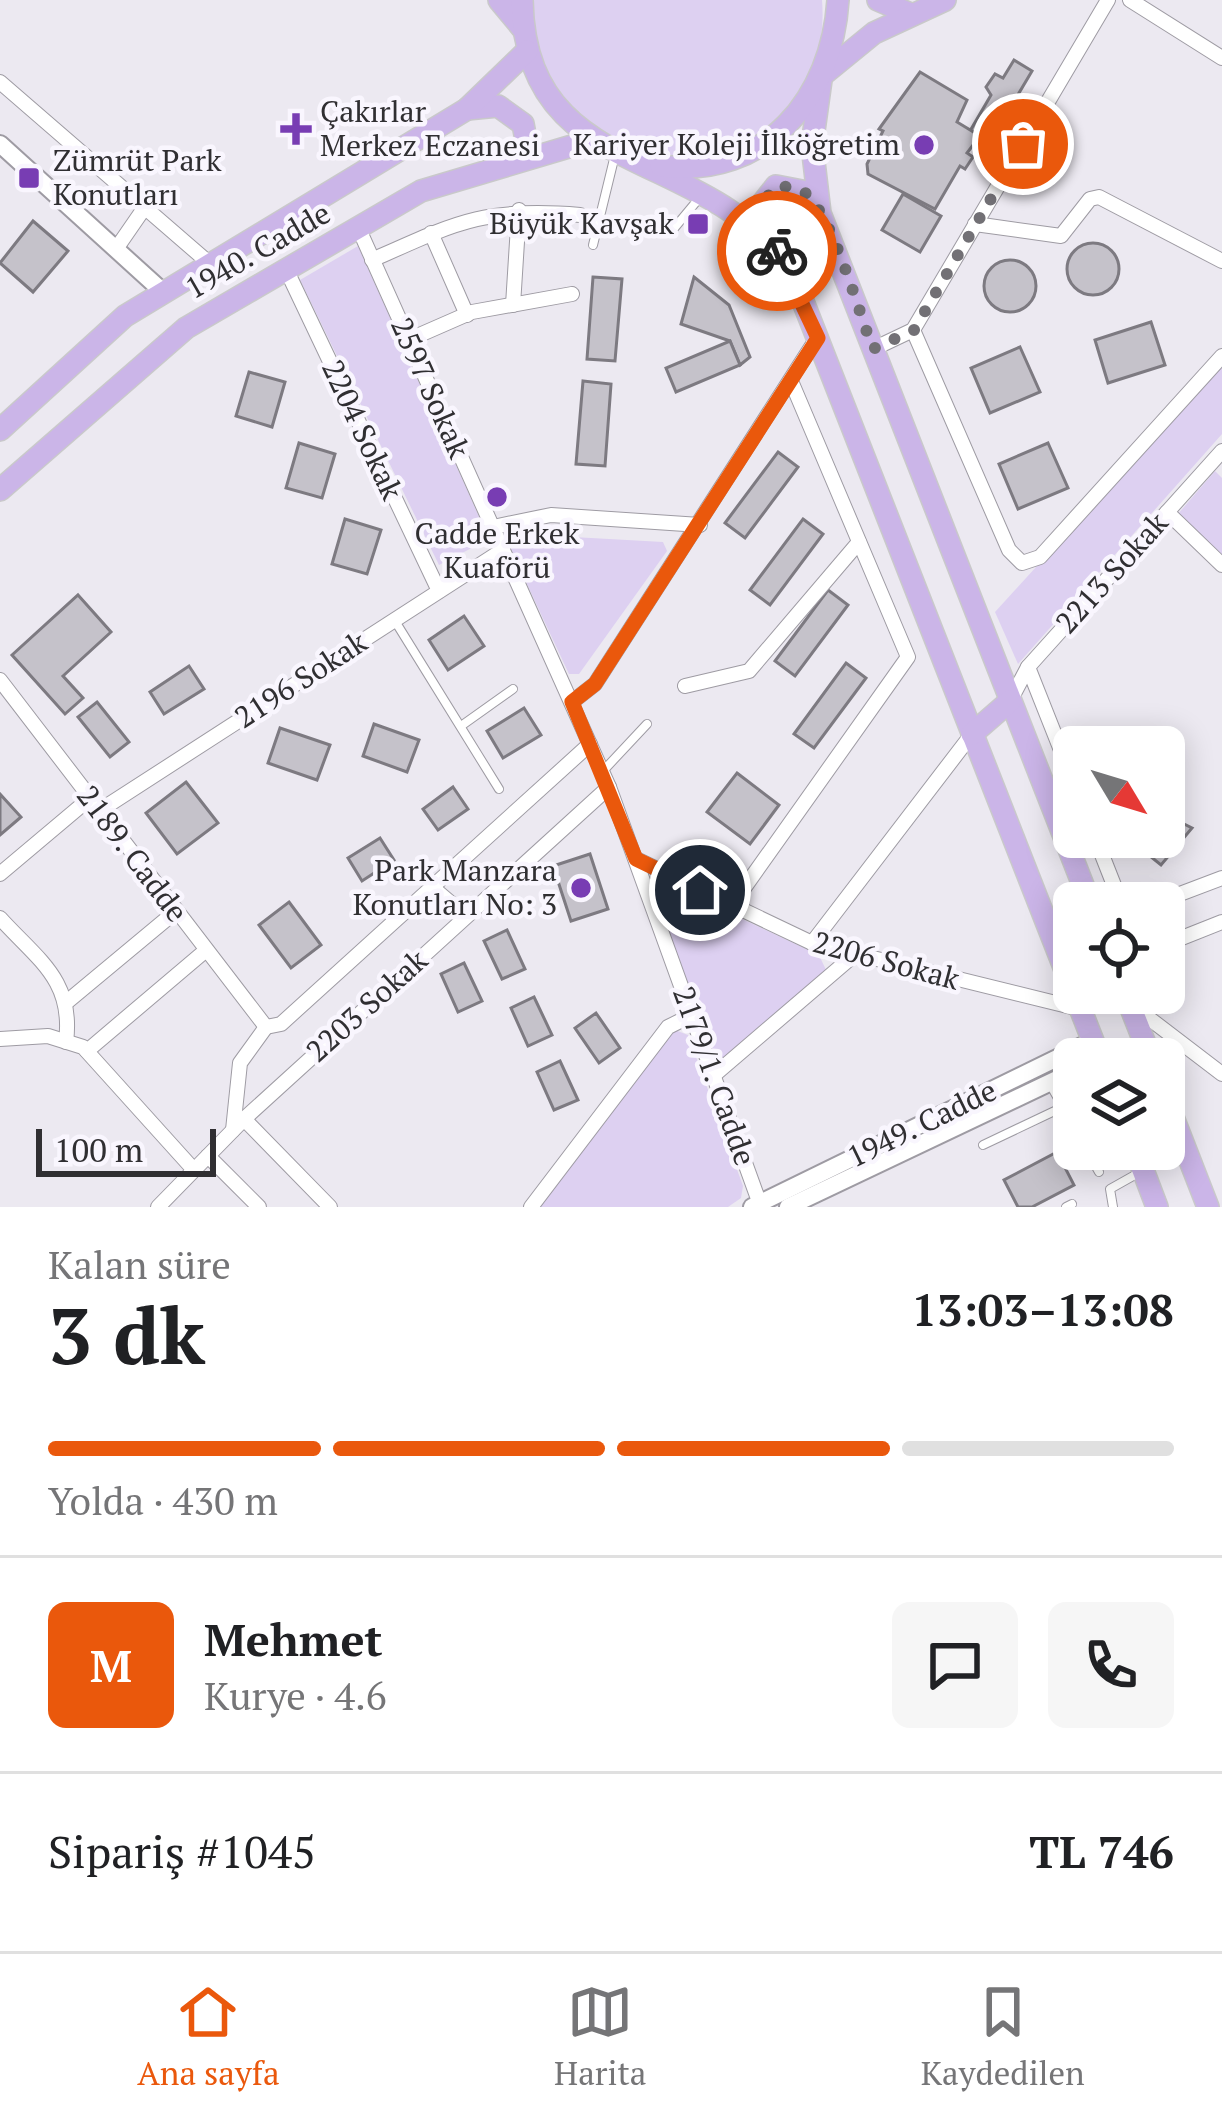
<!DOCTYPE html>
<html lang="tr">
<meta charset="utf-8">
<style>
:root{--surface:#fff;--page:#f6f6f6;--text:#202124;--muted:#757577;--line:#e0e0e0;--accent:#ea580c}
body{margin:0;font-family:"PT Serif",serif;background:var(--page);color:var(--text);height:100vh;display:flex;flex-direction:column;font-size:45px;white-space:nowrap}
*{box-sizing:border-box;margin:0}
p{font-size:39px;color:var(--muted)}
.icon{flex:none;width:66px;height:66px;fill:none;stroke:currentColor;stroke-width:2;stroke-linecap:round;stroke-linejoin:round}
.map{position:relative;height:1207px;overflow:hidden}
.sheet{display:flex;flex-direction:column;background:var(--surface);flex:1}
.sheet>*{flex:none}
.needle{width:78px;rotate:128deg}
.fabs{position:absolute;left:1053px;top:726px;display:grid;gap:24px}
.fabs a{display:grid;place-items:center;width:132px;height:132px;border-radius:18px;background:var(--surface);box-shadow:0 6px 30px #0003;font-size:60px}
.scale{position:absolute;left:36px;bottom:30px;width:180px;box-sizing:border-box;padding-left:12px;border:6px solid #302f32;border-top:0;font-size:33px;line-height:42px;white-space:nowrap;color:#302f32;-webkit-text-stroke:9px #f9f6fe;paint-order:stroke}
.pin{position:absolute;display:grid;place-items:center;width:102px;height:102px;color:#fff;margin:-51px;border:6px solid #fff;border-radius:50%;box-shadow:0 3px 12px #0007}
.courier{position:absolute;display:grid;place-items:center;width:120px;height:120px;margin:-60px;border:9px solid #ea580c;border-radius:50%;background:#fff;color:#222;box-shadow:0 3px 15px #0007}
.summary em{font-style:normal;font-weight:700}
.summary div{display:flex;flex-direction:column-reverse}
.summary{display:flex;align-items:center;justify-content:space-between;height:204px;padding:0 48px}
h1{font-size:78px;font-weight:700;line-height:90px}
.bar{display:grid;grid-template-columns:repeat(4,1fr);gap:18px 12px;align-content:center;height:144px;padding:0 48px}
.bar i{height:15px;border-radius:9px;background:var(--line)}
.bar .current{background:var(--accent)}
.bar p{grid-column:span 4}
.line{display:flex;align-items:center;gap:30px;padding:0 48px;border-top:3px solid var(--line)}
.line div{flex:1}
.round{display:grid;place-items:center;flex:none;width:126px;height:126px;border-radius:18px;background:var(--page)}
.tabs{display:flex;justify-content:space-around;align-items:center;height:168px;border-top:3px solid var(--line);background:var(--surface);font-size:33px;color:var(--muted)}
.tabs a{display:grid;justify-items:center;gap:6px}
.tabs .current{color:var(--accent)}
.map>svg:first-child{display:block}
.green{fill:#ddd0f1}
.building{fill:#c5c2ca;stroke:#7d7a81;stroke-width:3}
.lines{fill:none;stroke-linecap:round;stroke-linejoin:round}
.service-casing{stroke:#9e9ba3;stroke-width:10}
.minor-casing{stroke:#9e9ba3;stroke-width:16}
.tertiary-casing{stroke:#9e9ba3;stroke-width:20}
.primary-casing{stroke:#c9c9ca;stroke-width:24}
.service{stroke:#fff;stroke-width:8}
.minor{stroke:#fff;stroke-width:14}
.tertiary{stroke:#fff;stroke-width:16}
.primary{stroke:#cbb5e8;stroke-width:21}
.done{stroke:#727075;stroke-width:12;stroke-dasharray:0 21.6}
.route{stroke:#ea580c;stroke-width:15}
.poi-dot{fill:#783db3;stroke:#f9f6fe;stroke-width:4.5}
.labels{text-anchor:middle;stroke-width:9;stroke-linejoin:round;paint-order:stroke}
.poi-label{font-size:30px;fill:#302f32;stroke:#f9f6fe;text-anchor:end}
.street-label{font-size:30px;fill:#302f32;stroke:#f9f6fe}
</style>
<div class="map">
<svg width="1222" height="1207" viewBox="0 0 1222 1207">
<rect width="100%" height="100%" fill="#ece9f1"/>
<!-- green -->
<g class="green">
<path d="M532,0h290c14,171 -218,219 -284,55 -6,-16 -4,-38 -6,-55z"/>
<path d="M358,246l131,293 -50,26 -139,-285z"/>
<path d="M1222,363v71l-204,230 -23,-52z"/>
<path d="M1215,471l7,7v77l-44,-41z"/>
<path d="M537,535l126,7 4,9 -88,123h-10l-59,-126z"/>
<path d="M653,877l166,78 7,15 -102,88 -11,-1 -64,-176z"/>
<path d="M675,1030l13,5 55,151 -2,12 -13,9h-191z"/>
</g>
<!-- building -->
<g class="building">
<path d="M1014,60l18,11 -42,71 -20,-11 21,-36 -5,-8 9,-13 8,4z"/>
<path d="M920,72l47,28 -10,22 23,14 -13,17 6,4 -8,12 -5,-3 -25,43 -67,-35 -1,-10 16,-33 -4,-2z"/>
<path d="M903,194l38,22 -21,36 -38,-22z"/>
<path d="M33,221l35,30 -35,41 -33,-29z"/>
<circle cx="1093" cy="269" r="26"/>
<circle cx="1010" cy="286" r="26"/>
<path d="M593,277l29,2 -7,82 -28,-2z"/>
<path d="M694,277l35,28 21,52 -10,8 -10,-24 -49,-17z"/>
<path d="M1151,322l14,43 -57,18 -13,-43z"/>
<path d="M730,341l10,24 -64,27 -10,-24z"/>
<path d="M1020,347l20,45 -50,21 -19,-45z"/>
<path d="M249,372l36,10 -13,45 -36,-11z"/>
<path d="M583,381l28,3 -6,82 -29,-2z"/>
<path d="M299,443l36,11 -13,44 -36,-10z"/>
<path d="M1048,443l20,45 -50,21 -19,-45z"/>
<path d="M778,452l20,15 -53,71 -20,-15z"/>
<path d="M345,519l36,11 -14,44 -35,-10z"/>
<path d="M803,519l20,15 -53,71 -20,-15z"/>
<path d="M828,590l20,15 -53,71 -20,-15z"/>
<path d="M78,595l33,37 -48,44 20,22 -18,16 -53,-59z"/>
<path d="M464,616l20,30 -36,24 -19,-30z"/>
<path d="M846,663l20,15 -52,70 -20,-14z"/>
<path d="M189,666l15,23 -40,25 -14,-22z"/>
<path d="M97,702l32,40 -19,15 -32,-40z"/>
<path d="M524,708l17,27 -38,23 -16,-27z"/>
<path d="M374,724l45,16 -12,32 -44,-16z"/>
<path d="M280,728l50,17 -13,35 -49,-17z"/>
<path d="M737,773l42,32 -29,39 -43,-32z"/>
<path d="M186,782l32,41 -41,31 -31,-41z"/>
<path d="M453,787l15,22 -30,21 -15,-21z"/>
<path d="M0,794l21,23 -21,18z"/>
<path d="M1164,814l28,14 -31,37 -16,-13 5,-6 -11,-9h25z"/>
<path d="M380,838l14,22 -32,21 -14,-23z"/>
<path d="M590,854l18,55 -37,12 -18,-55z"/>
<path d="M289,902l32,43 -30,23 -32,-43z"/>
<path d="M507,930l18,39 -23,10 -18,-38z"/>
<path d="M464,963l18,38 -24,11 -17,-38z"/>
<path d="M534,997l18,38 -24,11 -17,-38z"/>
<path d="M596,1013l24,35 -21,15 -24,-35z"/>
<path d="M560,1061l18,39 -24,10 -17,-38z"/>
<path d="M1057,1152l17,33 -42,22h-14l-14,-27z"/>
</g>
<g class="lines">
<defs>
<g id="service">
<path d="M671,232l30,-36"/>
<path d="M593,245l22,-90"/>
<path d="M395,621l104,168"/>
<path d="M461,726l52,-37"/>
<path d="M603,771l44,-47"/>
<path d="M1050,1084l24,43"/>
<path d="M983,1145l80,-38"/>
<path d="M1086,1149l13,23"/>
<path d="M1066,1207l6,-3"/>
<path d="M1113,1207l-3,-18 32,-18"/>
</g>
<g id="minor">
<path d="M1130,0l92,58"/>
<path d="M0,82l209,181"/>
<path d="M975,224l86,12 29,-37 9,-2 123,64"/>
<path d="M358,227l251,560 152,420"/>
<path d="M431,233l36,82"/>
<path d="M116,249l29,-42"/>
<path d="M372,260c85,-38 113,-53 208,-45"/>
<path d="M286,269l153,322"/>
<path d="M513,305l6,-95"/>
<path d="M913,330l96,220 13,13 18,-6 182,-201"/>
<path d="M408,340l64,-28 100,-18"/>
<path d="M873,349l40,-19 195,-330"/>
<path d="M1167,512l55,53"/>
<path d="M493,527l58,-12 149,10"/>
<path d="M1028,667l46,116"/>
<path d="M0,680l266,347"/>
<path d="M685,686l64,-15 110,-129"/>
<path d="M1010,701l18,-34 194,-216"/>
<path d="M572,702l23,-18 222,-346"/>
<path d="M99,811l404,-261"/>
<path d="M1095,837l26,66"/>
<path d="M636,859l176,84 268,66"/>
<path d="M0,874l89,-75"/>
<path d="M432,887l34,29"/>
<path d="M1156,903l66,-25"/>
<path d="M732,905l176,-248 -117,-276"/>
<path d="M0,918c38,42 74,62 66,124"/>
<path d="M812,943l160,-209"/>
<path d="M1164,945l58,-23"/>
<path d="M68,1001l107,-89"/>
<path d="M1133,1006l89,68"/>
<path d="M266,1027l15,-3 309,-280"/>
<path d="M0,1039l48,-3 35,11 111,123"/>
<path d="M87,1051l118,-100"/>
<path d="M713,1076l140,-120"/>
<path d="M244,1119l86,88"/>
<path d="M233,1130l7,-67 26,-36"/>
<path d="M208,1156l51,51"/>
<path d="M158,1207l86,-88 365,-332"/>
<path d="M531,1207l137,-180 24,-12"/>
</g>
<g id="tertiary">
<path d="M0,144l162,147"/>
<path d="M752,1207l340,-166"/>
<path d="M788,1207l286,-136"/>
</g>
<g id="primary">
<path d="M499,0l24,29"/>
<path d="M522,0c3,184 184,143 269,271l309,788"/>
<path d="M878,0l30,13"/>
<path d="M825,73l49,-40 71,-33"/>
<path d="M821,80l-9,65 8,68 270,690"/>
<path d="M467,109l31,-3 25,18 3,16 -21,24"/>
<path d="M661,166c106,13 171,-69 177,-166"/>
<path d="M764,237l-6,-28 18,-23 26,5 14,16"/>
<path d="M0,430l125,-114 342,-207 60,-58"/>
<path d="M0,490l186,-162 235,-137 171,-51"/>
<path d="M972,734l38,-33"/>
<path d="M1125,993l26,66"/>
<path d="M1164,1094l44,113"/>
<path d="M1135,1149l22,58"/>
</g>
</defs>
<!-- service casing -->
<use href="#service" class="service-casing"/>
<!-- minor casing -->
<use href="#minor" class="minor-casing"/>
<!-- tertiary casing -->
<use href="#tertiary" class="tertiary-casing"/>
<!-- primary casing -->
<use href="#primary" class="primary-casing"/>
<!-- service -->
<use href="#service" class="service"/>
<!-- minor -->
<use href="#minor" class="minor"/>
<!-- tertiary -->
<use href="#tertiary" class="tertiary"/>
<!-- primary -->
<use href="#primary" class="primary"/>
</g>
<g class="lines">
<!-- done -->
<path class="done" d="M777,251l-13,-14 -6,-28 18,-23c10,1 20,1 28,6 28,21 55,121 69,157l41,-19 109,-186"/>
<!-- route -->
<path class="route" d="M700,890l-64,-31 -64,-157 23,-18 223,-346 -41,-87"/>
</g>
<!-- markers -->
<g class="poi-dot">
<path d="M290 111h12v12h12v12h-12v12h-12v-12h-12v-12h12z"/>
<circle cx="924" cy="145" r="12"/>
<rect x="17" y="166" width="24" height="24" rx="6"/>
<rect x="686" y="212" width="24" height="24" rx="6"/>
<circle cx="497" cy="497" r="12"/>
<circle cx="581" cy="888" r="12"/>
</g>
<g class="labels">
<!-- poi labels -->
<g class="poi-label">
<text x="320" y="122" text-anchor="start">Çakırlar<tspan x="320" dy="34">Merkez Eczanesi</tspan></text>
<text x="900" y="155">Kariyer Koleji İlköğretim</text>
<text x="53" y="171" text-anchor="start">Zümrüt Park<tspan x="53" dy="34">Konutları</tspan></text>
<text x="674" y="234">Büyük Kavşak</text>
<text x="497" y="544" text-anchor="middle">Cadde Erkek<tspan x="497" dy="34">Kuaförü</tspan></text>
<text x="557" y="881">Park Manzara<tspan x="557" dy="34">Konutları No: 3</tspan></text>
</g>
<!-- street labels -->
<g class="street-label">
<text transform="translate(258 251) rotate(-30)" y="10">1940. Cadde</text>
<text transform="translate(430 388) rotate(66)" y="10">2597 Sokak</text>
<text transform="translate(362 430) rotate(65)" y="10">2204 Sokak</text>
<text transform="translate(1112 573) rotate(-48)" y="10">2213 Sokak</text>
<text transform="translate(301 680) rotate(-33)" y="10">2196 Sokak</text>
<text transform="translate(132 854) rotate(53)" y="10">2189. Cadde</text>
<text transform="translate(886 961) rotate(15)" y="10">2206 Sokak</text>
<text transform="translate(367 1006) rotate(-42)" y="10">2203 Sokak</text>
<text transform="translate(714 1076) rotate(70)" y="10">2179/1. Cadde</text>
<text transform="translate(922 1124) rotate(-26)" y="10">1949. Cadde</text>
</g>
</g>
</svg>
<div class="fabs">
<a><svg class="needle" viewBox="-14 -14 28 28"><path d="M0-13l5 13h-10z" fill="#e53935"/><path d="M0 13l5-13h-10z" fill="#757577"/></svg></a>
<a><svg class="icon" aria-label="locate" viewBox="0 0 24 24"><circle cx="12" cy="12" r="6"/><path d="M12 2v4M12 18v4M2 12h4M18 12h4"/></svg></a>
<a><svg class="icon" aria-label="layers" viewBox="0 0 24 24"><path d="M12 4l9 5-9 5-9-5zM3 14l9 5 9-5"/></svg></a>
</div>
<div class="scale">100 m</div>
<div class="pin" style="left:1023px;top:144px;background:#ea580c"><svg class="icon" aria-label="bag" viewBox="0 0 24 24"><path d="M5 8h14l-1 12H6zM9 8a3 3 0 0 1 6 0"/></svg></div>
<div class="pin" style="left:700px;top:890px;background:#1f2937"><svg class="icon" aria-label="home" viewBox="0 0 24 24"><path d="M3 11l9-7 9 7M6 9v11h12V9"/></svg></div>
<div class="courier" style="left:777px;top:251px"><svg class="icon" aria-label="bike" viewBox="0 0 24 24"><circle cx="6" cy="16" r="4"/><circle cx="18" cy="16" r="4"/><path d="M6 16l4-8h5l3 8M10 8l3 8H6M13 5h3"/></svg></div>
</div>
<section class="sheet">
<div class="summary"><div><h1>3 dk</h1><p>Kalan süre</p></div><em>13:03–13:08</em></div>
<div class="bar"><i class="current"></i><i class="current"></i><i class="current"></i><i></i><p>Yolda · 430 m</p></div>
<div class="line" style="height:216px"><b class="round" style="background:var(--accent);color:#fff">M</b><div><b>Mehmet</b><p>Kurye · 4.6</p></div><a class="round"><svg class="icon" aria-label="chat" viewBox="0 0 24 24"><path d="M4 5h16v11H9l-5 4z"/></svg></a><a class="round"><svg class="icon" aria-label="phone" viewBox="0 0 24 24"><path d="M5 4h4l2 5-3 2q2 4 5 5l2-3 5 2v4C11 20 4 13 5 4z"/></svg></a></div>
<div class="line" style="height:156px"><div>Sipariş #1045</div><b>TL 746</b></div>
</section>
<nav class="tabs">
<a class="current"><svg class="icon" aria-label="home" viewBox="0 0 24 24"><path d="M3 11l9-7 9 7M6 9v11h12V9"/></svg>Ana sayfa</a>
<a><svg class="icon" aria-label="map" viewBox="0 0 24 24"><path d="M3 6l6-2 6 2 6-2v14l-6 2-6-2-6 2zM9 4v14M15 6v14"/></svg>Harita</a>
<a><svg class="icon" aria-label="saved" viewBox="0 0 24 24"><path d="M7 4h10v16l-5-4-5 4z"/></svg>Kaydedilen</a>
</nav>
